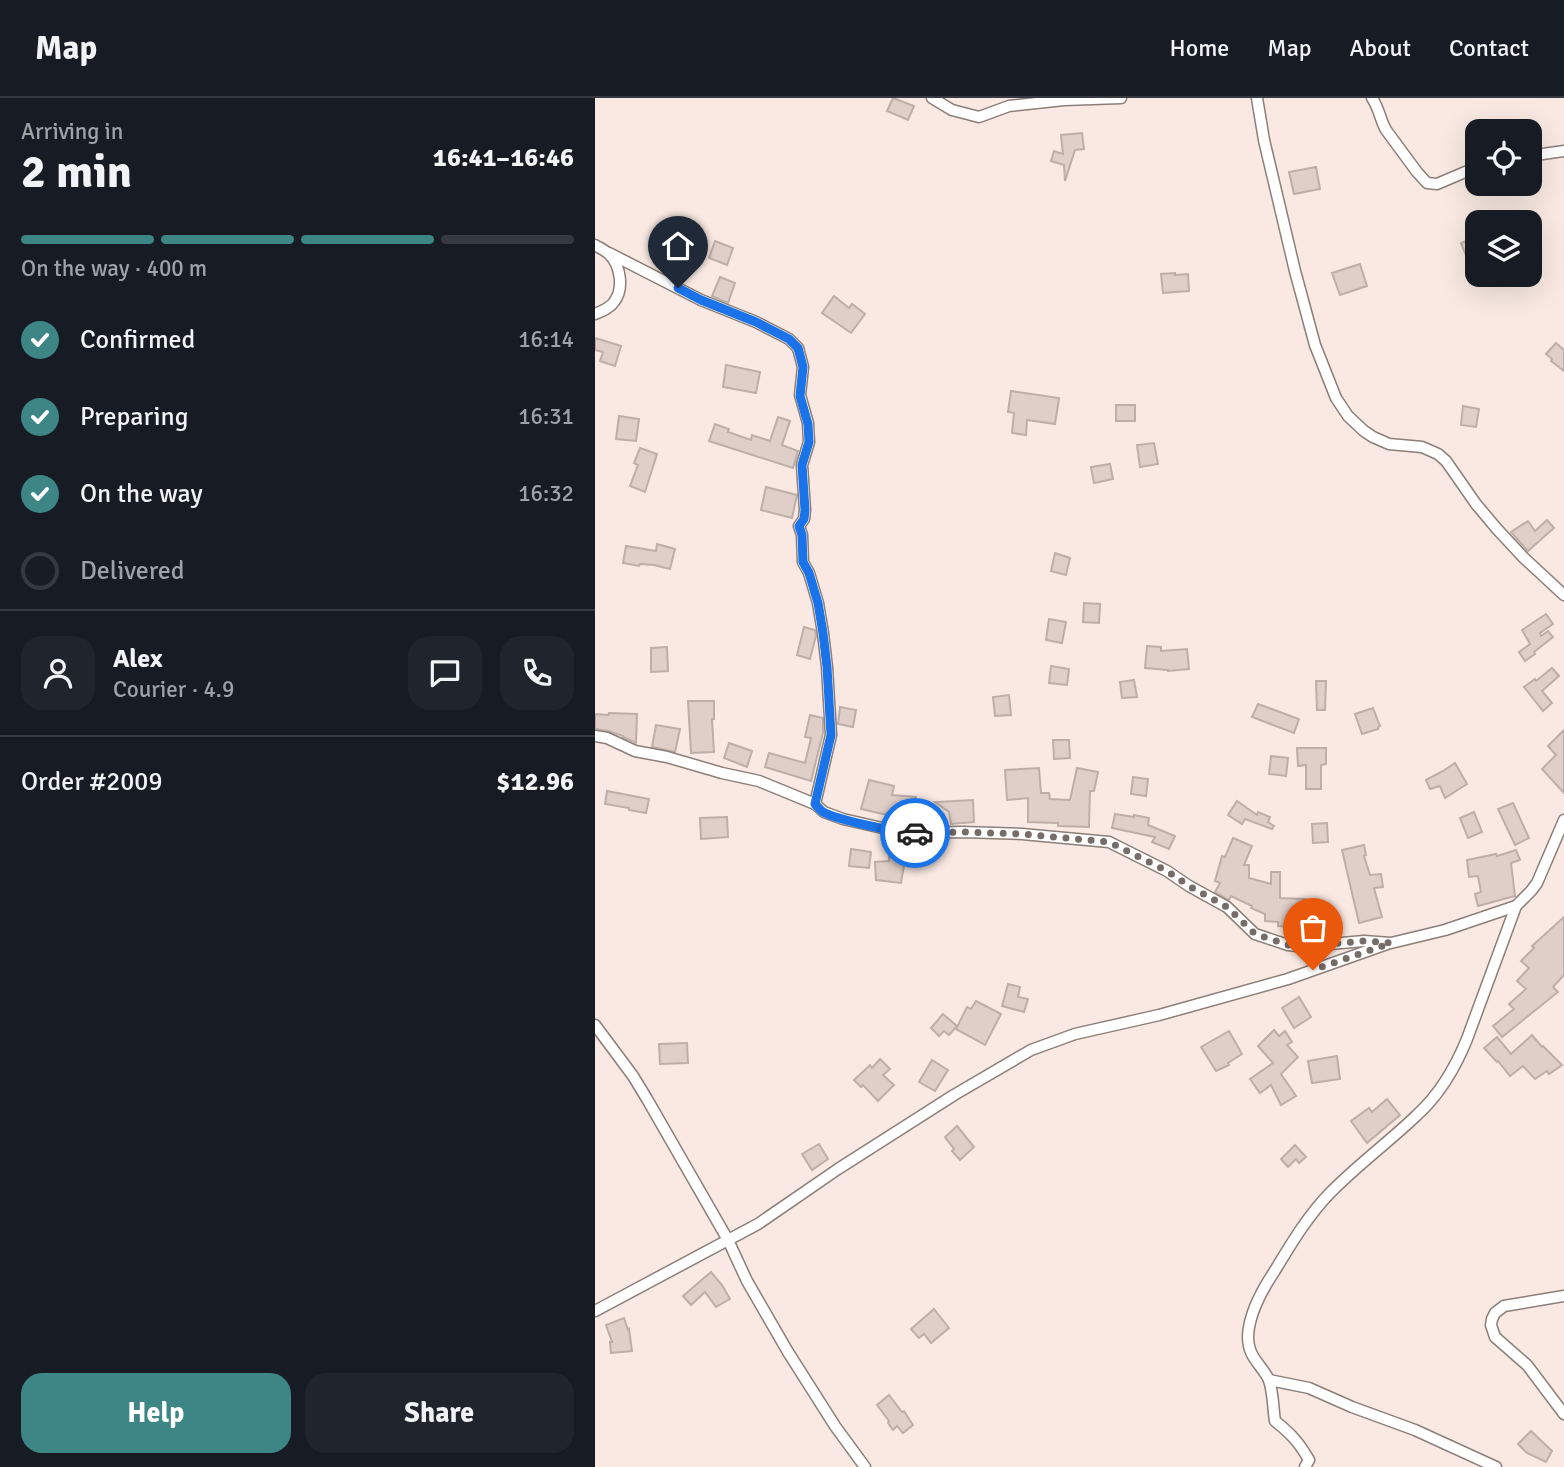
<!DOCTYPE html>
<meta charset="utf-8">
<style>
:root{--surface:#171b24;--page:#20242c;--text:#f1f3f6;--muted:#9ea1a6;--line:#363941;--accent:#3d8685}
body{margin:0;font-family:Signika,sans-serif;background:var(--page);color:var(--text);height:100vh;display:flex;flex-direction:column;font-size:26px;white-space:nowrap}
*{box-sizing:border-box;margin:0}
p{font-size:23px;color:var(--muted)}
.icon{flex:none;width:38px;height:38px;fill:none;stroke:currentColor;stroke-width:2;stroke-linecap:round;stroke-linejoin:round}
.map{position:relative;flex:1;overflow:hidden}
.details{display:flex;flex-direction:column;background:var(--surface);width:595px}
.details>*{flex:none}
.buttons{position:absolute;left:870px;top:21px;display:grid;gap:14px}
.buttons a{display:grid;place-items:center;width:77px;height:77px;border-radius:14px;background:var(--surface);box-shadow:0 7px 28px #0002;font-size:35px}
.pin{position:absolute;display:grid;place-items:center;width:60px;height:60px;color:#fff;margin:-72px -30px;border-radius:50% 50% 50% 0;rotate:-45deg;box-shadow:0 0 7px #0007}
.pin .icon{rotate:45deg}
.courier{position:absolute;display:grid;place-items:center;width:70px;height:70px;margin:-35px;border:5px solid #1a73e8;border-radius:50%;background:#fff;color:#222;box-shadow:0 2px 9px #0007}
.headline em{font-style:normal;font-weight:700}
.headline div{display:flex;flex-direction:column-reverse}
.headline{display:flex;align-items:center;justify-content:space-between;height:119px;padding:0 21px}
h1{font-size:46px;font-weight:700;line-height:52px}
.bar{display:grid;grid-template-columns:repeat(4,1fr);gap:10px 7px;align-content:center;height:84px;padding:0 21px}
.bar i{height:9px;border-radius:5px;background:var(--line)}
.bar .on{background:var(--accent)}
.bar p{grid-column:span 4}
.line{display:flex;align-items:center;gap:18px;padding:0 21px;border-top:2px solid var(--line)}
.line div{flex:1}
.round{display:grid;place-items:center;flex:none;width:74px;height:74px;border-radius:21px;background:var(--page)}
ol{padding:0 21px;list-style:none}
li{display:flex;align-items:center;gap:21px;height:77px}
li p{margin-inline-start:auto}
li .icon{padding:7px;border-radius:50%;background:var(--accent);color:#fff;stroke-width:4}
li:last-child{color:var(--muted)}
li i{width:38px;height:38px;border:4px solid var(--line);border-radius:50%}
.primary-button{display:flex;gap:14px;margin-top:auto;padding:14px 21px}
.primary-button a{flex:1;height:80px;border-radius:21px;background:var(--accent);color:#fff;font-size:28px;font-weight:700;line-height:80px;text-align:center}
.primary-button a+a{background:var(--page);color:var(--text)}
header{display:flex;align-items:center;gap:42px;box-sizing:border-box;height:98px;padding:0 35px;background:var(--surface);border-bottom:2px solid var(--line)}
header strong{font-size:33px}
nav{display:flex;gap:38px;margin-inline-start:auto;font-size:24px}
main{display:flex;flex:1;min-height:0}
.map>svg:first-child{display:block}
.building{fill:#dfcfc8;stroke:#bdaea7;stroke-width:2}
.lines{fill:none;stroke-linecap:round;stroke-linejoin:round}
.street-casing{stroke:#8c7e78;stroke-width:13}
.street{stroke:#fff;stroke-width:10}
.done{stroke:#766c68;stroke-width:7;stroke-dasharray:0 12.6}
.route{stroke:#1a73e8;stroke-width:9}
</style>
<header>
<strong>Map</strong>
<nav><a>Home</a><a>Map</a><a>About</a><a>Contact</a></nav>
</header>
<main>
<section class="details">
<div class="headline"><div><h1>2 min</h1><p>Arriving in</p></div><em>16:41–16:46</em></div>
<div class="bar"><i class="on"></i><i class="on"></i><i class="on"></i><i></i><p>On the way · 400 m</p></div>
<ol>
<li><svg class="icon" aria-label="check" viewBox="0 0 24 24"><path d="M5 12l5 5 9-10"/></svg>Confirmed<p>16:14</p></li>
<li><svg class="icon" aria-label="check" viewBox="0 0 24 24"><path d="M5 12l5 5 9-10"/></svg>Preparing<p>16:31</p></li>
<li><svg class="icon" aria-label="check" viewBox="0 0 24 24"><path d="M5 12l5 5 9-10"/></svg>On the way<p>16:32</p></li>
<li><i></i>Delivered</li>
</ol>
<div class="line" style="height:126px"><a class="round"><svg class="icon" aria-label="person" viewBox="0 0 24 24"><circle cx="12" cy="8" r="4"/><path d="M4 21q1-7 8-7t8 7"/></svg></a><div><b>Alex</b><p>Courier · 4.9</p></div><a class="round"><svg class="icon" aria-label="chat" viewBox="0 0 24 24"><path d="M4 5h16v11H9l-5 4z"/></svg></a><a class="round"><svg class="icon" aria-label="phone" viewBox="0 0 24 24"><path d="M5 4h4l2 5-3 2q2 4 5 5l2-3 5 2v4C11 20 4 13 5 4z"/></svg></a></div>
<div class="line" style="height:91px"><div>Order #2009</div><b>$12.96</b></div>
<div class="primary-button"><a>Help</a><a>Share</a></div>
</section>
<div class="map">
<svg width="969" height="1369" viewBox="0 0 969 1369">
<rect width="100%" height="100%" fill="#f9e9e2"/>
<!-- building -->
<g class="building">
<path d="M298,0l21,8 -6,14 -21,-9z"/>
<path d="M487,35l2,16 -9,1 -10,31 -1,-16 -13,-4 3,-10 9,3 -2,-19z"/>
<path d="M721,69l4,22 -26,5 -5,-22z"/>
<path d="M880,139l2,5v18l-8,3 -8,-20z"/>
<path d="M120,143l18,7 -6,17 -18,-7z"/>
<path d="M765,166l7,22 -27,9 -8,-22z"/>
<path d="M580,175v2l13,-1 1,17 -26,2 -2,-19z"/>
<path d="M125,179l15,6 -7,20 -16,-7z"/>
<path d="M239,198l15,12 3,-4 13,10 -14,19 -29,-20z"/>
<path d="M0,240l26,8 -6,20 -15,-5 3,-9 -8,-2z"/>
<path d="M961,245l8,7v21l-13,-10 1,-2 -6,-5z"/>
<path d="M131,267l34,7 -4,21 -33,-6z"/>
<path d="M416,293l48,7 -4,26 -28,-4 -1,15 -14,-2 2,-20 -6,-1z"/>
<rect x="521" y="307" width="19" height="16"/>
<path d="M868,308l16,3 -3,18 -15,-2z"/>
<path d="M24,318l20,3 -3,22 -20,-2z"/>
<path d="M183,319l12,4 -8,24 16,6 -5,17 -84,-27 6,-17 14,5 -1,3 23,8 1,-5 18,6z"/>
<path d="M559,345l4,21 -18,3 -3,-22z"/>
<path d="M45,350l17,6 -12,38 -15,-6 8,-21 -4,-2z"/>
<path d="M515,366l3,15 -19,4 -3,-16z"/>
<path d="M171,389l31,8 -5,23 -31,-8z"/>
<path d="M952,422l7,8 -26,23 -17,-19 17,-11 7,10z"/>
<path d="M62,446l18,5 -5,20 -16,-4 -14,-1 -1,2 -16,-3 3,-17 30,5z"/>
<path d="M460,455l15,5 -4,17 -15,-4z"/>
<path d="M489,505l16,1 -1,19 -16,-1z"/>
<path d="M951,516l7,10 -13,9 1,3 7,-5 5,6 -19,15 1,2 -10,7 -6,-9 11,-8 -8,-14z"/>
<path d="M454,521l17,3 -4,21 -16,-3z"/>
<path d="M209,529l11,3 1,6 -6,23 -13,-4z"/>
<path d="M552,548l14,1v4l26,-2 2,20 -21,2v-1l-23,-2z"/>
<path d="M72,549l1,24 -17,1v-24z"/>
<path d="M456,568l18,3 -2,16 -18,-2z"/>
<path d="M957,570l7,8 -17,15 10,12 -9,8 -19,-24 11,-8 1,2z"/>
<path d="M539,582l3,17 -15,1 -2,-16z"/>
<path d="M721,583h10l-1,29h-8z"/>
<path d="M414,597l2,20 -16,1 -2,-19z"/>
<path d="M93,603h26v18h-2l2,33 -23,1z"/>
<path d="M663,606l41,15 -5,14 -42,-16z"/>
<path d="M245,609l16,3 -3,17 -15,-3z"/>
<path d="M778,610l7,18 -2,1v2l-16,5 -7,-20z"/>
<path d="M14,615l28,1 -1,29 -13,-6v-1l-15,-5 -13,-2v-15l13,1z"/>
<path d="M215,617l13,3v15l-12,48 -46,-14 4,-14 36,10 6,-25 -6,-1z"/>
<path d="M61,627l24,4 -5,23 -23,-5z"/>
<path d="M969,632v63l-22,-24 14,-14 -8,-9z"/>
<path d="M458,642h16l1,18 -16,1z"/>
<path d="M134,645l23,8 -5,16 -23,-9z"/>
<path d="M702,650h29v16l-5,1v24h-15v-24l-8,1z"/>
<path d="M676,658l17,2 -2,18 -17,-2z"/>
<path d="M860,665l12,21 -22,14 -5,-12 -10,3 -4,-9 17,-9z"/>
<path d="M444,670l2,25h8l1,6 20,1 7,-32 21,4 -4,19h-4l-1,36 -31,-1v-3l-30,-1v-24l-21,2 -2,-30z"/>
<path d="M538,679l15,2 -2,17 -15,-2z"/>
<path d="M274,682l25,6 -2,9 24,2 -2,18 -27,-2v2l-26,-6z"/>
<path d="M12,693l42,8 -3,14 -17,-3v-2l-24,-4z"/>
<path d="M378,702l1,22 -23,2 -2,-12 -14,-10z"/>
<path d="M642,703l20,14 1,-3 12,5 -2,5 6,4 -2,3 -27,-10 -3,5 -14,-9z"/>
<path d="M918,705l16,35 -14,7 -17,-36z"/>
<path d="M879,714l8,20 -14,6 -8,-20z"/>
<path d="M520,716l19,3v-2l15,3 -1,7 27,11 -6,13 -17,-7 3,-5 -43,-9z"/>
<path d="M132,719l1,20 -27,2 -1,-21z"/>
<path d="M732,725l1,19 -15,1 -1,-19z"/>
<path d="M638,740l19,8 -8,19h5v13l22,6v-12h9v26l25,1 -1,29 -26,-2v-4l-13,-1v-7l-14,-6 1,-2 -21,-10 -2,4 -14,-8 5,-9 -5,-2 7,-25 3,1z"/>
<path d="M769,747l2,10 -2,1 6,19 11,-1 2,13 -9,1 8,29 -23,6 -17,-73z"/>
<path d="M256,751l20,3 -2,16 -20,-2z"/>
<path d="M921,752l4,10 -9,3 4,33 -37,10 -3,-12 6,-2 -3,-16 -9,1 -2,-17 29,-6 1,2z"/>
<path d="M294,759l16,3 -4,23 -25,-3 -1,-18 14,-1z"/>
<path d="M969,819v58l-11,12 5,5 -56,45 -9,-11 21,-17 -5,-5 17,-15 -9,-8 12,-13 -8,-7 13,-13 -2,-2z"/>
<path d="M413,886l12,3 -2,10 10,2 -4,13 -22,-6z"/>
<path d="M704,899l12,20 -17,11 -12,-20z"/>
<path d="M381,903l25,13 -16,31 -29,-16 11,-22 4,2z"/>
<path d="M348,916l14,12 -8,9 -5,-4 -5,5 -8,-8z"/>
<path d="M679,932l5,6 6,-5 7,11 -5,3 11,12 -17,17 15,22 -15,9 -10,-20 -11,8 -10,-14 23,-16 -15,-17z"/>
<path d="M634,933l13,23 -14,9 1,2 -13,6 -15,-24z"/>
<path d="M937,937l10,12 1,-1 19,19 -13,9 -2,-3 -12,8 -12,-13 -13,10 -12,-15 -1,1 -13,-14 13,-11 14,17z"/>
<path d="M92,945l1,20 -28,1 -1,-20z"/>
<path d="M742,958l3,23 -28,4 -4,-22z"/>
<path d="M285,961l10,10 -7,6 11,10 -16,16 -15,-16 -2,2 -7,-7 16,-15 2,3z"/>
<path d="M337,962l16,10 -13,21 -16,-9z"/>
<path d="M792,1001l13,16 -33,28 -16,-22 18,-13 3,4z"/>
<path d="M362,1028l17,21 -14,13 -8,-9 2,-2 -9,-12z"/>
<path d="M224,1046l9,15 -16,11 -10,-16z"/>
<path d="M700,1047l11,12 -7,6 -3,-4 -8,8 -7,-8z"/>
<path d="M116,1174l11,13 8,14 -14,8 -11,-15 -14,13 -8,-9z"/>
<path d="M339,1211l15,19 -18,15 -7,-9 -5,4 -8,-9z"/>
<path d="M29,1220l4,12 1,-1 3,22 -21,2 -1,-11h2l-6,-17z"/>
<path d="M294,1297l13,17 2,-1 9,14 -10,8 -6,-7 -4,4 -5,-7 1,-2 -12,-16z"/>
<path d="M936,1333l21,20 -6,11 -19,-9 -9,-9z"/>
</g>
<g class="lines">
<defs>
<g id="street">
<path d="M337,0l20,12 27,7 30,-11 55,-6 57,-2"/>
<path d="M662,0l7,42 31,131 20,74 21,53 12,18 16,15 9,6 16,7 33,3 16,7 8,7 30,43 21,25 27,29 40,37"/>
<path d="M777,0c7,10 8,21 14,32l31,42 10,11 10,1 40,-17"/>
<path d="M934,58l35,-5"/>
<path d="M0,147c5,3 11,6 14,9 12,12 15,35 5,48 -4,6 -12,9 -19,12"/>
<path d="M14,155l92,47 55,22 33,17 9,9 5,19 -3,28 8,28 1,19 -7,23 3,45 -1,9 -5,7 3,9 1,27 6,11 9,30 5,30 4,34 4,68 -16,69"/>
<path d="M0,638l12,2 28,13 32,6 55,16 37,8 56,23 9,8 19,7 61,14 59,-1 59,2 87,8 58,29 22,15 38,21 28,27 33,11 29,3 13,-4 34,-3 27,2 54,-13 71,-24 15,-15 6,-8 27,-63"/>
<path d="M0,927l38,51 14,23 81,141 19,41 41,71 47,74 30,41"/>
<path d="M969,1198l-60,10 -9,7 -3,6 -1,6 4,12 32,28 37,49"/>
<path d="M0,1213l163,-87 80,-55 116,-74 77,-45 44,-16 84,-19 129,-36 99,-35"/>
<path d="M674,1282l40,8 43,19 63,23 81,37"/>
<path d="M710,1369l4,-7c-10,-18 -19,-27 -34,-39 -2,-12 -2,-33 -7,-43 -9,-16 -20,-21 -20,-42 1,-22 14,-46 26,-64 17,-28 33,-55 55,-78 28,-29 60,-52 88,-79 22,-20 39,-49 50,-76l49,-133"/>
</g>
</defs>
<!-- street casing -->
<use href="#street" class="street-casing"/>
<!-- street -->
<use href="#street" class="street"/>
</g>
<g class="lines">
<!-- done -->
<path class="done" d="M320,735l48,-1 59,2 87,8 58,29 22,15 38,21 28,27 33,11 29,3 13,-4 34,-3 27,2 -78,27"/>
<!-- route -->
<path class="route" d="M83,190l23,12 55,22 33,17 9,9 5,19 -3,29 8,28 1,18 -7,23 3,45 -1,9 -5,7 3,9 1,27 6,11 9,30 5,30 4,34 4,68 -16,69c3,3 5,6 8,8 15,8 75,21 92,21"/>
</g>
</svg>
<div class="buttons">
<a><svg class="icon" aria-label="locate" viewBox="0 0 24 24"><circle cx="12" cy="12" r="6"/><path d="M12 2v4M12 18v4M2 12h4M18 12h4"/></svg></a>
<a><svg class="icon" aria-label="layers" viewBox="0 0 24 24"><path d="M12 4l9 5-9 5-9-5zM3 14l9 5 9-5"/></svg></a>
</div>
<div class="pin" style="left:718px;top:872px;background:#ea580c"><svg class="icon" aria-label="bag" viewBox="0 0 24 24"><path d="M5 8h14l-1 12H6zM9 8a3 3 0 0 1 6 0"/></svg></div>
<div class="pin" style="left:83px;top:190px;background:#1f2937"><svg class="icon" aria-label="home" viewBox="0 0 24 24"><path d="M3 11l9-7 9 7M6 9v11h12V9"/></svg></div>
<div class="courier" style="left:320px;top:735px"><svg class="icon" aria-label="car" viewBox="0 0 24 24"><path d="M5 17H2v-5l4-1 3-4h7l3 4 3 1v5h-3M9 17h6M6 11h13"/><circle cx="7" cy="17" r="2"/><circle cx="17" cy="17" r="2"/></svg></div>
</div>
</main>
